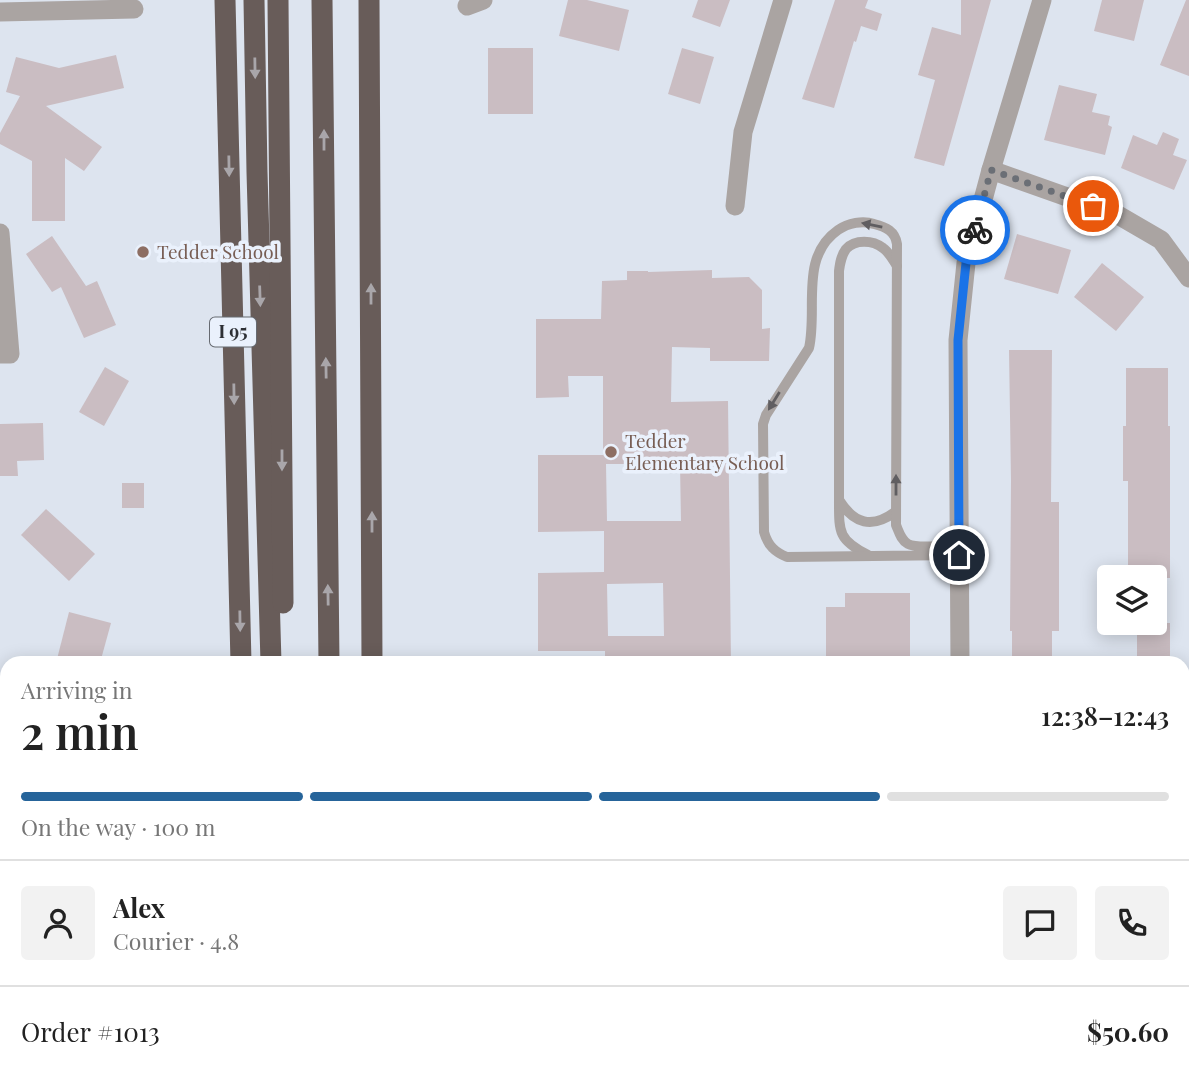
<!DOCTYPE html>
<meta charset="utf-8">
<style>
:root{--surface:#fff;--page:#f2f2f2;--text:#222;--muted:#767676;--line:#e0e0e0;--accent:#26649a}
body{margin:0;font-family:"Playfair Display",serif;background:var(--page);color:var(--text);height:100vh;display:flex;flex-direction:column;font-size:26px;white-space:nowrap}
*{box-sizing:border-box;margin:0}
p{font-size:23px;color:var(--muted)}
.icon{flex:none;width:38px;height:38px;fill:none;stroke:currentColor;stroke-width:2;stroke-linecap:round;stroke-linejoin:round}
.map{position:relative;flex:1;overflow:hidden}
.drawer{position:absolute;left:0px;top:656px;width:1190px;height:436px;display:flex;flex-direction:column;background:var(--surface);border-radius:21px 21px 0 0;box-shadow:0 4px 18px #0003}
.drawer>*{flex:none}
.fabs{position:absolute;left:1097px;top:565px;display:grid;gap:14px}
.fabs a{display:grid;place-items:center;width:70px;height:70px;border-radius:7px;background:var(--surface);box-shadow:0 4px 18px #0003;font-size:35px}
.pin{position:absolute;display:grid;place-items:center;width:60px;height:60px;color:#fff;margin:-30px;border:4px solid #fff;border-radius:50%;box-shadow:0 2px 7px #0007}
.courier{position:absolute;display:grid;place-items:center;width:70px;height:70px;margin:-35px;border:5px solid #1a73e8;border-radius:50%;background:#fff;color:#222;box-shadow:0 2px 9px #0007}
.headline em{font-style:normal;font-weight:600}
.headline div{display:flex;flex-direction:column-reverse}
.headline{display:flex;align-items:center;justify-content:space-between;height:119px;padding:0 21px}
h1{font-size:46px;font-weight:600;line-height:52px}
.bar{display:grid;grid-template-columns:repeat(4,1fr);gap:10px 7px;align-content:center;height:84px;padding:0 21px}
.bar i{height:9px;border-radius:5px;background:var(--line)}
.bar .current{background:var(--accent)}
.bar p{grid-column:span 4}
.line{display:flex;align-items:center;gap:18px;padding:0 21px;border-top:2px solid var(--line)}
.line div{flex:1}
.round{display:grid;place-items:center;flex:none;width:74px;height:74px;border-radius:7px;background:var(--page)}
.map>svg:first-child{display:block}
.building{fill:#cabdc2;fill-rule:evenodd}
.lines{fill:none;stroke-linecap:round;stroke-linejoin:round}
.lane{stroke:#aaa4a2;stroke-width:10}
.street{stroke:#aaa4a2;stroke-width:19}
.highway{stroke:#685c59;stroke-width:21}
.oneway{fill:#a9a6aa}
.oneway2{fill:#605e61}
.done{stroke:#6b6f76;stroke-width:7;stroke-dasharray:0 12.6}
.route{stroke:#1a73e8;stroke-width:9}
.education-dot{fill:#8d6e63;stroke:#eaf1fc;stroke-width:2.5}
.labels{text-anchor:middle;stroke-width:7;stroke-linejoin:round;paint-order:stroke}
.shield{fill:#eaf1fc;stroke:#666a71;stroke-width:2}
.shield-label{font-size:18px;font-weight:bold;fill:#2e3035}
.education-label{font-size:19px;fill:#785e54;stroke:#eaf1fc;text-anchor:start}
</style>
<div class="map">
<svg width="1189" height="1091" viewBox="0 0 1189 1091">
<rect width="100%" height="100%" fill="#dde4ef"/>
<!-- building -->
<g class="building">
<path d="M568,0h19l42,10 -10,41 -60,-15z"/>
<path d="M698,0h32l-10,27 -28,-10z"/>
<path d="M835,0h33l-3,8 17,6 -5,17 -16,-5 -5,16 -2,-1 -20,67 -32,-9z"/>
<path d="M961,0h30l-47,166 -30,-8 21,-78 -17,-5 14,-48 29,8z"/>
<path d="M1102,0h42l-10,41 -40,-10z"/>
<path d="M1186,0h3v76l-29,-11z"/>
<rect x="488" y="48" width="45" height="66"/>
<path d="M682,48l32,9 -14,47 -32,-10z"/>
<path d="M116,55l8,33 -78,18 56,41 -18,24 -19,-13v63h-33v-60l-32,-17v-11l20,-37 -14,-4 10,-35 43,11z"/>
<path d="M1059,85l38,9 -5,18 18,4 -2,9 4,2 -7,28 -61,-15z"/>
<path d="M1163,132l16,7 -6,16 14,5 -13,30 -53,-22 12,-33 24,10z"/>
<path d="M1017,234l54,16 -13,44 -54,-15z"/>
<path d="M52,236l34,50 11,-5 19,44 -32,13 -23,-51 -9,5 -26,-38z"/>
<path d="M1102,263l42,34 -28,34 -42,-34z"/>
<path d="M712,270v8l37,-1 13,13v39l8,-1 -1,33h-59v-13l-38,-1 -1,55 57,-1 3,262h-126v-12h-67v-78l66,-1v-41l-66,1v-77h65v-79h-35l1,21 -33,1v-79h65l1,-38 25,-1v-9h21v1zM606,464h74l1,57h-74zM663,583l1,53h-56l-1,-52z"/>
<path d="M1009,350h43l-1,152h8v129h-7v32h-40v-32h-2l1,-150z"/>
<path d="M105,367l24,14 -25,45 -25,-14z"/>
<path d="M1126,368h42v58h2v152h-42v-97h-5v-55h3z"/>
<path d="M43,423l1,37 -27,1 1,15h-18v-52z"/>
<rect x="122" y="483" width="22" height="25"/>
<path d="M46,509l49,45 -26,27 -48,-46z"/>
<path d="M845,593h65v70h-84v-56h19z"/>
<path d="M69,612l42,11 -11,40h-44z"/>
<rect x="1137" y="623" width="33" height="40"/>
</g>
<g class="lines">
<!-- lane -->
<g class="lane">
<path d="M839,500c0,32 -1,40 29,55"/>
<path d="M895,512c-23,17 -41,12 -56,-12v-229c1,-8 2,-15 7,-22 9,-10 27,-9 37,-1 6,4 10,12 14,18"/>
<path d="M959,545c-12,0 -42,4 -51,-1 -7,-4 -9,-12 -12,-19l1,-281c-2,-13 -11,-17 -23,-20 -11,-4 -26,-1 -36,6 -39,27 -20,79 -29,118l-43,67 -3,9 1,108c4,14 11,20 23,25l172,-2"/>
<path d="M805,1085v6"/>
</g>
<!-- street -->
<g class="street">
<path d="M467,6l16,-6"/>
<path d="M0,12l134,-3"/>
<path d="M991,170l127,45 43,25 28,38"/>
<path d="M735,206l8,-74 40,-132"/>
<path d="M0,233l10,121h-10"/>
<path d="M960,663l-2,-323 8,-77 25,-93 51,-170"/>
<path d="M1183,1054l6,-1"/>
<path d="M962,1085v6"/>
</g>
<!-- highway -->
<g class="highway">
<path d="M225,0l16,663"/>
<path d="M254,0l3,172 14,491"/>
<path d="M278,0l5,603"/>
<path d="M322,0l7,663"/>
<path d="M369,0l3,663"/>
<path d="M225,1085v6"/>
<path d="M248,1085v6"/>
<path d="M282,1085v6"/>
<path d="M333,1085v6"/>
<path d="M374,1085v6"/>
<path d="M401,1085v6"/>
</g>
</g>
<!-- one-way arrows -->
<defs><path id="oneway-solid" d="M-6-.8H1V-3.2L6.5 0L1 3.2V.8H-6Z" transform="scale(1.75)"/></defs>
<g class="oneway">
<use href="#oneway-solid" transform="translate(255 68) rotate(89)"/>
<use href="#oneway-solid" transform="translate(324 140) rotate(-90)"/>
<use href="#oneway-solid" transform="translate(229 166) rotate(89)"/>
<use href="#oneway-solid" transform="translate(371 294) rotate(-90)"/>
<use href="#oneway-solid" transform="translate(260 296) rotate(88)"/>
<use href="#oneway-solid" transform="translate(326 368) rotate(-91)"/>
<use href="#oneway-solid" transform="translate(234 394) rotate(89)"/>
<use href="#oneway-solid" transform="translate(282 460) rotate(90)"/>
<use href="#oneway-solid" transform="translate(372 522) rotate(-90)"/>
<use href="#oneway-solid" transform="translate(328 595) rotate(-91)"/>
<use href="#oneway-solid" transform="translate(240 621) rotate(89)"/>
</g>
<g class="oneway2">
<use href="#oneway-solid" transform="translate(872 225) rotate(-169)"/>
<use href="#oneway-solid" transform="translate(774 401) rotate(122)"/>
<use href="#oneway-solid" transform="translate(896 485) rotate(-90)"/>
</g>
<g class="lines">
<!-- done -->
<path class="done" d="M975,230l16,-60 102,36"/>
<!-- route -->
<path class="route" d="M959,555l-1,-215 8,-77 9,-33"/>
</g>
<!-- markers -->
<g class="education-dot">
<circle cx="143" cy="252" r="7"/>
<circle cx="611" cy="452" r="7"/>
</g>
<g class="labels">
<!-- shield labels -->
<rect class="shield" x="210" y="317.5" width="46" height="29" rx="5"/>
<g class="shield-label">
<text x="233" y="338">I 95</text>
</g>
<!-- education labels -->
<g class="education-label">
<text x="157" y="259">Tedder School</text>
<text x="625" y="448">Tedder<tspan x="625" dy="22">Elementary School</tspan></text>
</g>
</g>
</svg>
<div class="fabs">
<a><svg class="icon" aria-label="layers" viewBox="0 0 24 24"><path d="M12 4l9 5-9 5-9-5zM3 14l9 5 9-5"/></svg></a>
</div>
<div class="pin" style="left:1093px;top:206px;background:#ea580c"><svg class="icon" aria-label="bag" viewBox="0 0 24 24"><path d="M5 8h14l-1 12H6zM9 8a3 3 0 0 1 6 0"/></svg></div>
<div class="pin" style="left:959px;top:555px;background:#1f2937"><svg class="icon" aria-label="home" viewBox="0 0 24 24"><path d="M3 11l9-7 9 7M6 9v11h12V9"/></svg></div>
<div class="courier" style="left:975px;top:230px"><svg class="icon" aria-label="bike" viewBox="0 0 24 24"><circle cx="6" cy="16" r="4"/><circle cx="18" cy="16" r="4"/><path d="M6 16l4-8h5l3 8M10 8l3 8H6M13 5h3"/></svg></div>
<section class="drawer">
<div class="headline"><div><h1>2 min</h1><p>Arriving in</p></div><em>12:38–12:43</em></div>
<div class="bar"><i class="current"></i><i class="current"></i><i class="current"></i><i></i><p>On the way · 100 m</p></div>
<div class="line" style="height:126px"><a class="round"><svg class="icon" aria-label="person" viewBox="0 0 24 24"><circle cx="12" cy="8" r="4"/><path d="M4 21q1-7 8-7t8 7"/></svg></a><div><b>Alex</b><p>Courier · 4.8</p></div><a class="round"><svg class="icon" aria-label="chat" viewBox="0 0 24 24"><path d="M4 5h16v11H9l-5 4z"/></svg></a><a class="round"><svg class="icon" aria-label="phone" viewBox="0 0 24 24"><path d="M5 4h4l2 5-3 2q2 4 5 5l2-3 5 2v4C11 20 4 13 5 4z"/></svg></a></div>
<div class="line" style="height:91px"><div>Order #1013</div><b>$50.60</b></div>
</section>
</div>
